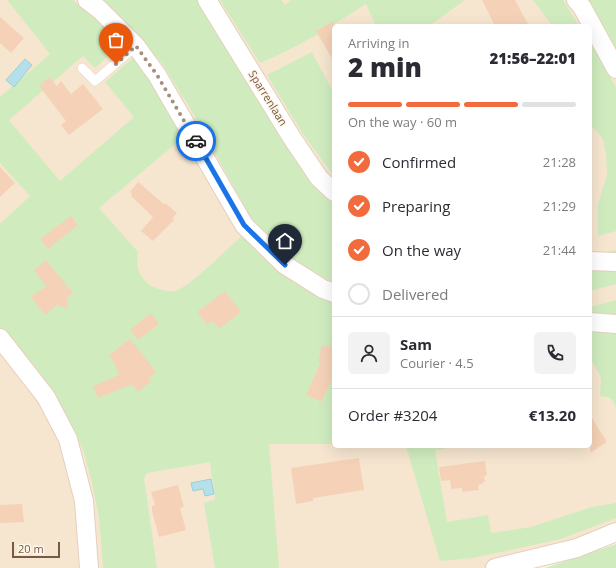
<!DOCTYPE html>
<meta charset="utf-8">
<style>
:root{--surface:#fff;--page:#f2f2f3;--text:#2b2b33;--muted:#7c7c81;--line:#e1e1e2;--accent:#f16b3d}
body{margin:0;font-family:"Open Sans",sans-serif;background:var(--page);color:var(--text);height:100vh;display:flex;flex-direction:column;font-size:15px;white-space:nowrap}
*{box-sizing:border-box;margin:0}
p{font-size:13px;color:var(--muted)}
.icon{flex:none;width:22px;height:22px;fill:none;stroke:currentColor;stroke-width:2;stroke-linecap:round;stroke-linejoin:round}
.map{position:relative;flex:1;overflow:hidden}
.details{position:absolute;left:332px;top:24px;width:260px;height:424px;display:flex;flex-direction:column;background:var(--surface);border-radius:6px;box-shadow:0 4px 16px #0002}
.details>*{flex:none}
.scale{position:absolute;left:12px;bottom:10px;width:48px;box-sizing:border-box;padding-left:4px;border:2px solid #775946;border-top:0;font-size:11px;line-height:14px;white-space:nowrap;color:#775946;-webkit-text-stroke:3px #fff7ea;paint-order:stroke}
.pin{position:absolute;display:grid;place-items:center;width:34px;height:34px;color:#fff;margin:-41px -17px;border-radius:50% 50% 50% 0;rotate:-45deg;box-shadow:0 0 4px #0007}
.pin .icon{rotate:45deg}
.courier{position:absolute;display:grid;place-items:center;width:40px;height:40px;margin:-20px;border:3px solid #1a73e8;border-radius:50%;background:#fff;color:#222;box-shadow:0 1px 5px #0007}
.overview em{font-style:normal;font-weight:800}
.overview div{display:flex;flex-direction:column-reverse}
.overview{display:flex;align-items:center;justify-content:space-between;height:68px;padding:0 16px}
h1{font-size:26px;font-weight:800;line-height:30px}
.bar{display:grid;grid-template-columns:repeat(4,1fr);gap:6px 4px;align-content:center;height:48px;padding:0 16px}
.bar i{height:5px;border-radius:3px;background:var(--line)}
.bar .active{background:var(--accent)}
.bar p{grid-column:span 4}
.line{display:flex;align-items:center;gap:10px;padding:0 16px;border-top:1px solid var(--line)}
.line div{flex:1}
.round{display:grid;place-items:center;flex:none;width:42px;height:42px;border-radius:6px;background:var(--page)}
ol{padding:0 16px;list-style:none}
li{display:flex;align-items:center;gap:12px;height:44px}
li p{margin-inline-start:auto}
li .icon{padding:4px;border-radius:50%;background:var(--accent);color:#fff;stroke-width:4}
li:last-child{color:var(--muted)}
li i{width:22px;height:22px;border:2px solid var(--line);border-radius:50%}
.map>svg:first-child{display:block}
.residential{fill:#f6e6d0;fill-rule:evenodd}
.green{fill:#d0ecbf}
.water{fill:#b5e0e9;stroke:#9ad0db}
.building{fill:#f5d2b7}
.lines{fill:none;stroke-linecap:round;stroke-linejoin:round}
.lane-casing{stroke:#e3d0bd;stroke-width:10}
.street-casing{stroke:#e3d0bd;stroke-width:20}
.lane{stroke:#fff;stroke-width:9}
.street{stroke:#fff;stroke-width:18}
.done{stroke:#a68f7d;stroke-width:4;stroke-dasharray:0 7.2}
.route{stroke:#1a73e8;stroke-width:5}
.labels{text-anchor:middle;stroke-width:3;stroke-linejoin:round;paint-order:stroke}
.street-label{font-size:11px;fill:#775946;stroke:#fff7ea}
</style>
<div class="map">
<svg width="616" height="568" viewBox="0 0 616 568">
<rect width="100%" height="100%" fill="#fef4e2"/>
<!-- residential -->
<path class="residential" d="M0,0h616v538l-96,30h-520zM334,26h256v420h-256z"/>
<!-- green -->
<g class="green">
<path d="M7,0h66l23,19 25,25 -26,24 -12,-12 -74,64 51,61 74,-64 -29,-35 29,-25 21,27 30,52 -86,72 39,44c-2,12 0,23 9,31 6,5 19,9 27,8 13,-1 56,-45 69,-56 14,20 39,41 60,53 9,6 21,9 31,13v143h-65l10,124h-64l-11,-65 11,-4 -5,-37 -63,11 -3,5 13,90h-54l-4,-51 -7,-34 -8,-31 -15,-32 -21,-33 -33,-45 -15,-15v-103l30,-28 -30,-33v-66l50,-43z"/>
<path d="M101,0h100l110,181 23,23v79l-38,-22 -26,-22 -20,-23 -59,-106 -29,-47 -48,-53z"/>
<path d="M220,0h61l4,5 6,-5h174l-36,26h-53l-10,-22c-35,22 -68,44 -106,59z"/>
<path d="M533,0h30l16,26h-30l2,-2z"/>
<path d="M579,0h37v57z"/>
<path d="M590,43l26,44v144l-18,5v-32l9,-29 -1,-21 -3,-15 -13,-15z"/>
<path d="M312,52l22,42v82l-31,-42 -36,-59z"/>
<path d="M616,250v34l-26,7v-36z"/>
<path d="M616,300v110c-1,-11 -6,-13 -16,-14l1,-16 -2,-7 -9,-15v-51z"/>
<path d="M406,446h53l-24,4 12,72 41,-7 3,18 40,-6 61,-20 24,-4v15l-55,21 -88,19 -33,3z"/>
<path d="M616,544v24h-72l7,-2z"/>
</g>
<!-- water -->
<g class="water">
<path d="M25,59l7,6 -18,22 -8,-7z"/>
<path d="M211,479l3,15 -9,2 -2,-7 -10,2 -2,-8z"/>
</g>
<!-- building -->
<g class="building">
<path d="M482,0h33l14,26h-34z"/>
<path d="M0,17l24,21 -13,15 -11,-10z"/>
<path d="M334,21v41l-18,-31z"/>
<path d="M49,77l8,9 4,-5 10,13 12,-10 20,25 -34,26 -8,-10 5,-4 -27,-35z"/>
<path d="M0,167l15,16 -15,14z"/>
<path d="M138,182l26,22 1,-1 12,10 -5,6 2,1 -21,21 -12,-10 12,-14 -22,-21 1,-2 -2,-2z"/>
<path d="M71,216l7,9 -30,24 -8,-10z"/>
<path d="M46,260l27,33 -6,5 1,11 -11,-4 -12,10 -14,-18 15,-11 -12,-16z"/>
<path d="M225,291l16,21 -22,17 -6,-8 -6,4 -10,-13z"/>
<path d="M151,313l8,11 -21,16 -8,-10z"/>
<path d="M334,336v39l-13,27 -15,-7 15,-33h-3l4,-17 7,2z"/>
<path d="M130,339l26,33 -7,6 2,3 -13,11 -5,-7 -2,1 -1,-1 -32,13 -5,-12 26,-11 -6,-15 -4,-5z"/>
<path d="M590,415l17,27 -17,11z"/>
<path d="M359,458l5,32 -51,8v3l-17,3 -5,-36z"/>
<path d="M485,461l2,14 -3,1 1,6h-2v2l-5,1 1,5 -17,2v-4l-11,1 -1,-9 -9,1 -2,-14z"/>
<path d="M178,485l6,22 -4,1 6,22 -27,7 -7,-26v-5l3,-1 -4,-13z"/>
<path d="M22,504l2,18 -24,1v-18z"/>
</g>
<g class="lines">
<defs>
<path id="lane" d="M82,68l13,13 41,-35"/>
<g id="street">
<path d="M87,0l12,9 37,37 21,29 87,150 41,40 38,24 11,4"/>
<path d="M207,0l85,138 27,40 15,14"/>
<path d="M576,0l6,7 34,62"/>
<path d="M590,261l26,1"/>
<path d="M590,322l26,2"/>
<path d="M0,338l46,59 22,42 16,62 5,67"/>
<path d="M495,568l82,-20 39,-16"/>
</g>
</defs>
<!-- lane casing -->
<use href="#lane" class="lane-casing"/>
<!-- street casing -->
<use href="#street" class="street-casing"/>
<!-- lane -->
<use href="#lane" class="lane"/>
<!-- street -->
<use href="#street" class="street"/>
</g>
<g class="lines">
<!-- done -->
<path class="done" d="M116,64l20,-18 21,29 39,66"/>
<!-- route -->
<path class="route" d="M196,141l48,84 41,40"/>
</g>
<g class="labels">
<!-- street labels -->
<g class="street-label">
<text transform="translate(268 98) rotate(58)" y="4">Sparrenlaan</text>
</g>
</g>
</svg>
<div class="scale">20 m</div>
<div class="pin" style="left:116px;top:64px;background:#ea580c"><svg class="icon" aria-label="bag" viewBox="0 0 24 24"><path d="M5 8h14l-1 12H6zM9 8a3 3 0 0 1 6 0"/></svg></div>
<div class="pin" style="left:285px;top:265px;background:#1f2937"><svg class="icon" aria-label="home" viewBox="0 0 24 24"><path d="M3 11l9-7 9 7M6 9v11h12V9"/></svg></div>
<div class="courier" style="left:196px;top:141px"><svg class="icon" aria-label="car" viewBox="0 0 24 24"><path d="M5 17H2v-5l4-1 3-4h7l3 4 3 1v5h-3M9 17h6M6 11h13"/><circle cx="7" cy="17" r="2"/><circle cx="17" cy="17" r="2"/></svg></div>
<section class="details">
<div class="overview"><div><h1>2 min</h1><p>Arriving in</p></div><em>21:56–22:01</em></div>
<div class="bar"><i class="active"></i><i class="active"></i><i class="active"></i><i></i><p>On the way · 60 m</p></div>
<ol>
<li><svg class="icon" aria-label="check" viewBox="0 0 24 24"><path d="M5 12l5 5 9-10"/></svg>Confirmed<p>21:28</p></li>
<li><svg class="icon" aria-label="check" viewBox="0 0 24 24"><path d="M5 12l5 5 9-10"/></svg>Preparing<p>21:29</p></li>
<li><svg class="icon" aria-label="check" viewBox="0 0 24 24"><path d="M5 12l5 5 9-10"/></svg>On the way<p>21:44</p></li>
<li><i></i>Delivered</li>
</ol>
<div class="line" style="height:72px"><a class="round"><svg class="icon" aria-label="person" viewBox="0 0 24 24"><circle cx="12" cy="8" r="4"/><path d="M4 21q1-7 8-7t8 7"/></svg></a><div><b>Sam</b><p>Courier · 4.5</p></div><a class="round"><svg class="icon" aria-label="phone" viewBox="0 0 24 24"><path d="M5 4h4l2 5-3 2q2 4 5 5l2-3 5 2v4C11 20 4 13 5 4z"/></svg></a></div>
<div class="line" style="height:52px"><div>Order #3204</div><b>€13.20</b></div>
</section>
</div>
